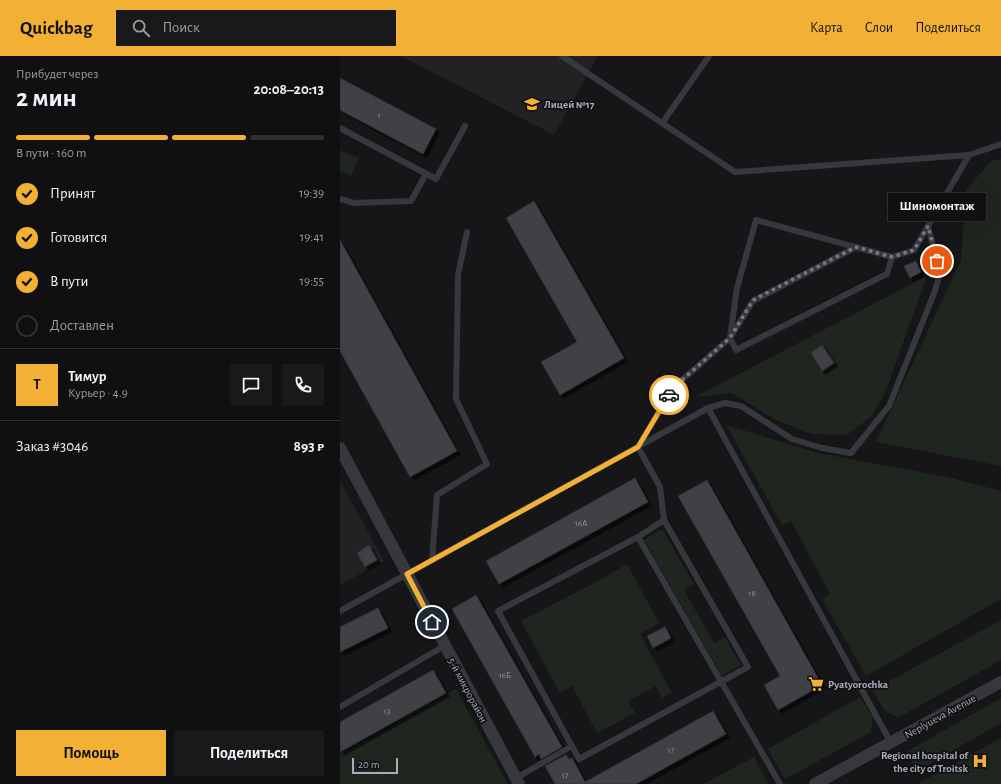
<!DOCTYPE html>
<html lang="ru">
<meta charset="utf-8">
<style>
:root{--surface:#101012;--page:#19191b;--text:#f1f3f6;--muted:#9c9d9f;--line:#303032;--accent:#f2b134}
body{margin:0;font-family:"Alegreya Sans",sans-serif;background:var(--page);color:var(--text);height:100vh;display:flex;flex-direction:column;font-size:15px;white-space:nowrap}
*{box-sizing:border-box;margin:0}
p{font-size:13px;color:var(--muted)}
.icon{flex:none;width:22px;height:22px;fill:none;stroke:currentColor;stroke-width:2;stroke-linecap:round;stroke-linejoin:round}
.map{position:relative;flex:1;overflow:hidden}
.sheet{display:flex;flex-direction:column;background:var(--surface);width:340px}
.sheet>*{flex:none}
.scale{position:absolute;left:12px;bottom:10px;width:46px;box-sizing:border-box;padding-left:4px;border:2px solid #a8adb8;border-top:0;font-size:11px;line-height:14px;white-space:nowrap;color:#a8adb8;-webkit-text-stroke:3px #111113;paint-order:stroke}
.pin{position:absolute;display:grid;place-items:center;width:34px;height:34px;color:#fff;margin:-17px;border:2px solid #fff;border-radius:50%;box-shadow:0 1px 4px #0007}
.courier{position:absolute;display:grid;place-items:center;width:40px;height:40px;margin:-20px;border:3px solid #f2b134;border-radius:50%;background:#fff;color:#222;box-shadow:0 1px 5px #0007}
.bubble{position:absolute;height:28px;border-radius:0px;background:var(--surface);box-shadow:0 4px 16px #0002,0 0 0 1px var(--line);font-size:13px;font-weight:600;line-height:28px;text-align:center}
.overview em{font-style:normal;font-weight:600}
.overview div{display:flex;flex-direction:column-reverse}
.overview{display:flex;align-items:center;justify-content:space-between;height:68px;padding:0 16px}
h1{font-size:26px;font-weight:600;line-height:30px}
.bar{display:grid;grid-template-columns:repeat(4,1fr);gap:6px 4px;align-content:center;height:48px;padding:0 16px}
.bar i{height:5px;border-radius:3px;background:var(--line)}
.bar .active{background:var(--accent)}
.bar p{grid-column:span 4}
.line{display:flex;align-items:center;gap:10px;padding:0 16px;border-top:1px solid var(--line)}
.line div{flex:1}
.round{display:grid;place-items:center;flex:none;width:42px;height:42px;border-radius:0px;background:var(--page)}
ol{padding:0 16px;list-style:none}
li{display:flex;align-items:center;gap:12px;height:44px}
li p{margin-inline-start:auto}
li .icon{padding:4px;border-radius:50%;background:var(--accent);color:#111;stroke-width:4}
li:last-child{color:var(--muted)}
li i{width:22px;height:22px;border:2px solid var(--line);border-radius:50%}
.primary-button{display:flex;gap:8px;margin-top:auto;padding:8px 16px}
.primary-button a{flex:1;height:46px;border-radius:0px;background:var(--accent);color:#111;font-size:16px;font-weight:600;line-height:46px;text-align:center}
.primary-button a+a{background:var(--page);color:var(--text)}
header{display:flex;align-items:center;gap:24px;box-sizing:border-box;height:56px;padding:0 20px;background:var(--accent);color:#111}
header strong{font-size:19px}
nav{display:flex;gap:22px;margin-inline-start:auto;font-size:14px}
.search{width:280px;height:36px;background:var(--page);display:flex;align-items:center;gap:10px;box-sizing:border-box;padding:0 14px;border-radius:0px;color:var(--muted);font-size:15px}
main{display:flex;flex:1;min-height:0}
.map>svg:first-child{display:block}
.built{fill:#222225}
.green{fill:#1e261f}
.building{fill:#404145;stroke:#303034;filter:url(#shadow)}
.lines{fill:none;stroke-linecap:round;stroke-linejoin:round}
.service{stroke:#37383d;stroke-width:6}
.minor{stroke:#37383d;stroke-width:12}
.done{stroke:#757880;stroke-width:4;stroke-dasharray:0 7.2}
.route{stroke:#f2b134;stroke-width:5}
.labels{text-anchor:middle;stroke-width:3.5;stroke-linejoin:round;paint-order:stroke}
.number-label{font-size:9px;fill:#8e929b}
.poi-label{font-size:11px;font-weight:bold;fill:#a8adb8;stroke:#111113;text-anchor:start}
.street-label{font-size:11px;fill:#a8adb8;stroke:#111113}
</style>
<header>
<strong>Quickbag</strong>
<div class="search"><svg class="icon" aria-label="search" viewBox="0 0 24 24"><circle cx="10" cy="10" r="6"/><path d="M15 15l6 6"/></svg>Поиск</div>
<nav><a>Карта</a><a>Слои</a><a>Поделиться</a></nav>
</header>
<main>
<section class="sheet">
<div class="overview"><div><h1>2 мин</h1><p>Прибудет через</p></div><em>20:08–20:13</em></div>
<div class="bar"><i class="active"></i><i class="active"></i><i class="active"></i><i></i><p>В пути · 160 m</p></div>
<ol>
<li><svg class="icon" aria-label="check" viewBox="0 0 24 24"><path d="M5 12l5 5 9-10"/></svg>Принят<p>19:39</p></li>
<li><svg class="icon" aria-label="check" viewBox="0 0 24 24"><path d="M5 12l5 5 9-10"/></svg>Готовится<p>19:41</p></li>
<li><svg class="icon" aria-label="check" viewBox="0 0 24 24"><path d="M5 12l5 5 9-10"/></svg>В пути<p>19:55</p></li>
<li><i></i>Доставлен</li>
</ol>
<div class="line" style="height:72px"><b class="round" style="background:var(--accent);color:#111">Т</b><div><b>Тимур</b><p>Курьер · 4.9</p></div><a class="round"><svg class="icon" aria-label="chat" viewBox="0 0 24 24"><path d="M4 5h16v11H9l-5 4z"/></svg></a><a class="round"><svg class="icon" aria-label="phone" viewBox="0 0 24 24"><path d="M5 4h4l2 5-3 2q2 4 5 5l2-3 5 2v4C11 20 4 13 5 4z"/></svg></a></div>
<div class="line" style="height:52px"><div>Заказ #3046</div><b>893 ₽</b></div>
<div class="primary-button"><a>Помощь</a><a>Поделиться</a></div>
</section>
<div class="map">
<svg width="661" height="728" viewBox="0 0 661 728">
<defs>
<filter id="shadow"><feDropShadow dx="3.5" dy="3.5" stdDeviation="0" flood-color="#0009"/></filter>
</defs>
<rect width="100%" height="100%" fill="#161618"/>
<!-- built -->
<g class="built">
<path d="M61,0h194l2,1 -43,78z"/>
<path d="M0,425l44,80 -44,24z"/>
</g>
<!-- green -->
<g class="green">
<path d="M0,94l19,8 -8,18 -11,-5z"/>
<path d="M661,103v307l-125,-24 85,-182 5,-70 25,-29z"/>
<path d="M587,220l-42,117 -13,23 -25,19 -35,-1 -36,-14 -44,-27 -37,4z"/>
<path d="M386,369l92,28 130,24 53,14v108l-135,77 -44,-77 8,-5 -39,-73 -9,4z"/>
<path d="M322,473l32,55 -10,6 30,53 11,-6 16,28 -19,11 -78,-136z"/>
<path d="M287,508l32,59 -19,11 32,59 -10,5 -6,-12 -28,15 7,12 -38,20 -25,-47 -12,7 -39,-72 77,-40z"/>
<path d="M661,564v40l-103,58 -14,-8 -11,-20z"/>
<path d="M116,633l52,95h-168v-30z"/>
<path d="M520,641l13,20 -2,15 -86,47 -17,-30z"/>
<path d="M661,642v25l-84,48 -11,-19z"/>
<path d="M661,682v46h-84z"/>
<path d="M414,701l14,27h-65z"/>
</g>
<!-- building -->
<g class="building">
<path d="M0,22l96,51 -13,25 -83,-44z"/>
<path d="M194,145l90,157 -64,37 -19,-33 36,-20 -71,-124z"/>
<path d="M0,184l117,211 -47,26 -70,-126z"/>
<path d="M576,205l5,11 -11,6 -6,-12z"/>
<path d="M482,289l12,18 -12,8 -11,-18z"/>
<path d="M295,422l13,24 -149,82 -13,-23z"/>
<path d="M367,424l115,205 -44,25 -14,-25 16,-9 -102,-180z"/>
<path d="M29,489l8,15 -12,7 -8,-14z"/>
<path d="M136,539l86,152 -21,12 -2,-5 -4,3 -83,-148z"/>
<path d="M38,552l10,20 -48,24v-25z"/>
<path d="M325,571l6,11 -18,10 -6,-12z"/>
<path d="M93,614l13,23 -106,59v-30z"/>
<path d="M373,655l13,23 -90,50h-81l-10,-18 21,-11 3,4 3,-1 13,24z"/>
</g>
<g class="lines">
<!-- service -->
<g class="service">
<path d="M222,0l173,116 234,-17 32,-11"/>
<path d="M323,66l46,-66"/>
<path d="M0,72l96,51 29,-53"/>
<path d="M0,143l14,4 57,-2 15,-27"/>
<path d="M552,201l-136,-37 -19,68 -7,50 6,12 151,-76 5,-17 22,-7 55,-95"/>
<path d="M368,352l183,335"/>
<path d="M324,464l84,147 -169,92 -81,-148 140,-74c47,82 95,164 142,247"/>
<path d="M298,481l26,-17 -4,-33 -22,-40 36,-60 56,-49 23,-37 103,-54"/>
<path d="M92,504l5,-65 50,-31 -31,-65 2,-124 9,-43"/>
<path d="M0,555l368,-203 17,-5 16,3 51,33 30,9 29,5 38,-47 46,-115 5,-18 -12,-47"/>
<path d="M0,651l104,-61"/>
<path d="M176,722l56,-32"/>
</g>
<!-- minor -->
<g class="minor">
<path d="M0,392l179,336"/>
<path d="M475,728l186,-102"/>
</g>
</g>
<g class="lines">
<!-- done -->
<path class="done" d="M329,339l5,-8 56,-49 23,-38 103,-53 36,10 22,-7 14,-24 9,35"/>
<!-- route -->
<path class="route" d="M92,566l-25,-48 231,-127 31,-52"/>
</g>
<!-- icons -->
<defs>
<symbol id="school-bare" viewBox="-9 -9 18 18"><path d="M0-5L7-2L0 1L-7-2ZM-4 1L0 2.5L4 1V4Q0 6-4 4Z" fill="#f2b134" stroke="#111113" stroke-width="2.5" paint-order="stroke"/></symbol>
<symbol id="supermarket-bare" viewBox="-9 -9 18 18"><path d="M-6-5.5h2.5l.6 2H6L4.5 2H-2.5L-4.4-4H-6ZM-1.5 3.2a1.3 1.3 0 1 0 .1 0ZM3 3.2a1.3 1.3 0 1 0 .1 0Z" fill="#f2b134" stroke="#111113" stroke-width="2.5" paint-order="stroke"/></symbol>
<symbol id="hospital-bare" viewBox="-9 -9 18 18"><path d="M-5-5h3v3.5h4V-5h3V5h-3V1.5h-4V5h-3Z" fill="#f2b134" stroke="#111113" stroke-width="2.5" paint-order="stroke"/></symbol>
</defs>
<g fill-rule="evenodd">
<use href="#school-bare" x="181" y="37" width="22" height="22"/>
<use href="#supermarket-bare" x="465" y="617" width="22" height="22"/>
<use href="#hospital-bare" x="629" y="694" width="22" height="22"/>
</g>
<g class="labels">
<!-- number labels -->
<g class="number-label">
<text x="39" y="62">1</text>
<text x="241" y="470">16А</text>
<text x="412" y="540">18</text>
<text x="165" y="622">16Б</text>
<text x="47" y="658">13</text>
<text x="331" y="697">17</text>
<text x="225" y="722">17</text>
</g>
<!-- poi labels -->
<g class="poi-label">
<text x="204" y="52">Лицей №17</text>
<text x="488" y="632">Pyatyorochka</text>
<text x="628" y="703" text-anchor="end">Regional hospital of<tspan x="628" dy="13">the city of Troitsk</tspan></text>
</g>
<!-- street labels -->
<g class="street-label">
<text transform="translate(128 634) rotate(62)" y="4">5-й микрорайон</text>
<text transform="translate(600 660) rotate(-29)" y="4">Neplyueva Avenue</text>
</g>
</g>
</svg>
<div class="scale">20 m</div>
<div class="pin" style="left:597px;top:205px;background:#ea580c"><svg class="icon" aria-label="bag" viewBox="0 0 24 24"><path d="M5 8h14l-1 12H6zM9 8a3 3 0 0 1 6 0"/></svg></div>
<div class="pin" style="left:92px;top:566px;background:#1f2937"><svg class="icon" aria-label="home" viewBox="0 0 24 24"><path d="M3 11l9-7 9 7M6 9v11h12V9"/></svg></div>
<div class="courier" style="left:329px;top:339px"><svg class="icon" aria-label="car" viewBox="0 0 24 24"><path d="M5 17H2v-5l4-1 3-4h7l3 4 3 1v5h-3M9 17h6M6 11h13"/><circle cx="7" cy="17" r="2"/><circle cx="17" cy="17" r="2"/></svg></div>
<div class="bubble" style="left:548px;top:137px;width:98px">Шиномонтаж</div>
</div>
</main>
